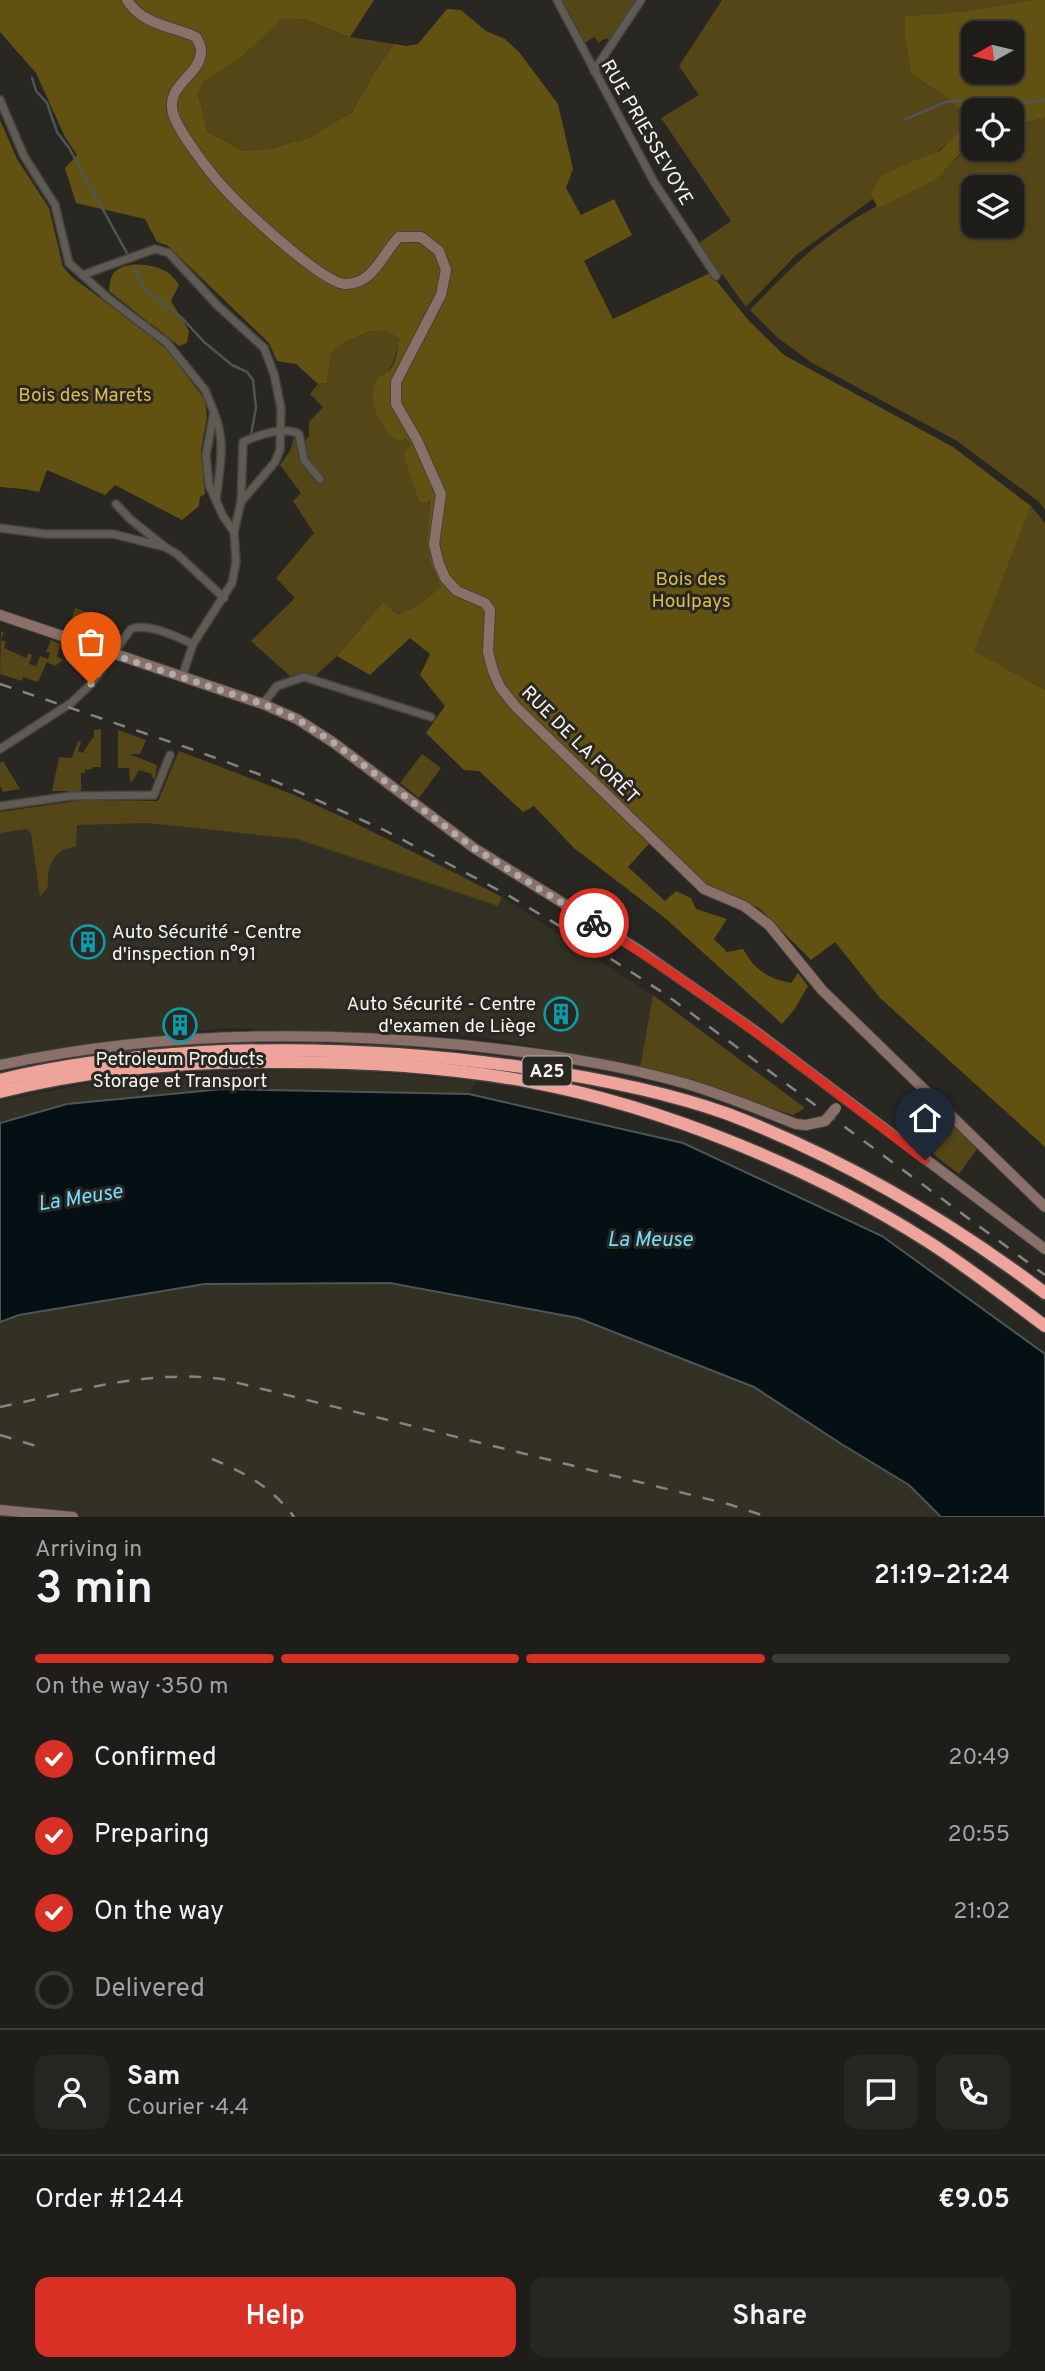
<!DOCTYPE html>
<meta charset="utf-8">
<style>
:root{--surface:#1f1d19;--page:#272622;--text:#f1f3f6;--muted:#a1a2a2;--line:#3c3b38;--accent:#d93025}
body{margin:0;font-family:Overpass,sans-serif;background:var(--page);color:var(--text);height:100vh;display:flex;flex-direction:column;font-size:26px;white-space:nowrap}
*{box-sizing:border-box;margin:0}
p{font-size:23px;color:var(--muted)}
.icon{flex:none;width:38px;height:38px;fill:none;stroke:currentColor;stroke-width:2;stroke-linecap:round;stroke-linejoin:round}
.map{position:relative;height:1517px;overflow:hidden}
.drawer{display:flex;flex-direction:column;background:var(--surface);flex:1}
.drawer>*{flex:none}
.needle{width:46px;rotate:262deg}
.fabs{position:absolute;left:961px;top:21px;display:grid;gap:14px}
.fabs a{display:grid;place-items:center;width:63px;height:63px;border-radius:14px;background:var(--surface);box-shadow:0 2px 5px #0004,0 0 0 2px var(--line);font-size:35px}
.pin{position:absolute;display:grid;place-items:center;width:60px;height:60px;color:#fff;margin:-72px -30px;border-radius:50% 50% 50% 0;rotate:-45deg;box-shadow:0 0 7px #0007}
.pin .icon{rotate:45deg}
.courier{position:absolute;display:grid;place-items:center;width:70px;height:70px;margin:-35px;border:5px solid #d93025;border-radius:50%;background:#fff;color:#222;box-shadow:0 2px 9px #0007}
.headline em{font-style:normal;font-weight:600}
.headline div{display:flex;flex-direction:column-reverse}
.headline{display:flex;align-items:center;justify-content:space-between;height:119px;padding:0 35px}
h1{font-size:46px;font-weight:600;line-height:52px}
.bar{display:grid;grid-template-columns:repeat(4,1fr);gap:10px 7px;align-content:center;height:84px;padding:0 35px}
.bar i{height:9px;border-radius:5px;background:var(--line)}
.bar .on{background:var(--accent)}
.bar p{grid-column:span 4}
.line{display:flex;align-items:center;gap:18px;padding:0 35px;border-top:2px solid var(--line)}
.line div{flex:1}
.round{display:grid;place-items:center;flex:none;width:74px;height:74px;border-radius:14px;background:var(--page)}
ol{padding:0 35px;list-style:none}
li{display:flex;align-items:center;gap:21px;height:77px}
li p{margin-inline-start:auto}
li .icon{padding:7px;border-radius:50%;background:var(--accent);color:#fff;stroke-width:4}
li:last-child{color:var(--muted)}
li i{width:38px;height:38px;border:4px solid var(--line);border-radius:50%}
.action{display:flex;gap:14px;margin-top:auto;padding:14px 35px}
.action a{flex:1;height:80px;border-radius:14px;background:var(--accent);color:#fff;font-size:28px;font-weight:600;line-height:80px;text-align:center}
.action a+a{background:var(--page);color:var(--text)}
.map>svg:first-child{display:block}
.built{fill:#333024}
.green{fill:#544617;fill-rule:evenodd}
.forest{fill:#625212;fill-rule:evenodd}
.water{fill:#041014;stroke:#4d5556;stroke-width:2}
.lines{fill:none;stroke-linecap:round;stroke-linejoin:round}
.stream{stroke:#4d5556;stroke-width:2.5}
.street-casing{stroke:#44423e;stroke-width:10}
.secondary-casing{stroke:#44423e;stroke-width:12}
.highway-casing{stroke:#44423e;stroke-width:15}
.street{stroke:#5d5b54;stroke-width:7}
.secondary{stroke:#897169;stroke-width:10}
.highway{stroke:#efa49b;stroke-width:12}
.rail{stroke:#86847f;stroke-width:2.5;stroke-dasharray:12 12;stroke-linecap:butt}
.secondary-bridge-casing{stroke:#44423e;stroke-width:12;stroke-linecap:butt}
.secondary-bridge{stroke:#897169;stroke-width:10}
.done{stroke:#aeada8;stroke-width:7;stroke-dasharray:0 12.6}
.route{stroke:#d93025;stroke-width:9}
.labels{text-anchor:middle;stroke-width:6;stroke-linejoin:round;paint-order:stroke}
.shield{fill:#292721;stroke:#b8b7b3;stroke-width:2}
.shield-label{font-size:18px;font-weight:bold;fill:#f6f5f1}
.street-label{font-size:19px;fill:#f6f5f1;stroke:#292721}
.park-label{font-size:19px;fill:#dcbd4f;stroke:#292721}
.poi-label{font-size:19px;fill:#f6f5f1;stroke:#292721;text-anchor:start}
.water-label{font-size:21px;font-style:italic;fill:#76ddfd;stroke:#292721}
</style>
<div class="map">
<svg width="1045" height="1517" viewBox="0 0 1045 1517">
<rect width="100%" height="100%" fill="#292721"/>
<!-- built -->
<g class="built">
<path d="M179,751l115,44 152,72 56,30 151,98 -13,72 -161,-31 -257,-8 -162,20 -60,14v-250l83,-12 75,1z"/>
<path d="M297,1070l62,1 117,10 -7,13 -246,-5 -156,15 -67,19v-22l85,-17 90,-10z"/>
<path d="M390,1283l188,35 176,69 89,58 66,40 32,32h-941v-195l19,-7 186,-31z"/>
</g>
<!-- green -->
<g class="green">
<path d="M561,0h74l-25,41 -4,-3 -8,5 -3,-6 -11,6z"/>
<path d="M722,0h308c-42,10 -82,15 -125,17l6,57 38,25 19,19c-21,36 -63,55 -98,76l3,5 -77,56 -50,52 -24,-33 -3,2 -20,-33 32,-22 -70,-103 38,-23 -20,-29z"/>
<path d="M282,19h21l47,18 44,7 -20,29 -22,39 -43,26 -41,11 -25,2 -35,-19 -10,-37 5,-13 40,-26z"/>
<path d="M1045,118v392l-7,-9 -81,-60 -145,-78 -34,-25 -28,-28c40,-42 75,-77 127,-104l1,1 78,-48 17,-19v9h39v-24zM973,187h39v39h-39z"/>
<path d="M370,331h17l14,8 -8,24 -5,9 18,66 4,7 -7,8 9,22 17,24 2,66 10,22 -25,19 -18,9 -15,-13 -46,54 -23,21 -10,-3 -13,3 -40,-36 44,-43 -19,-20 38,-45 -21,-32 8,-8 -21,-28 10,-14 4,-13 11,3 4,-5v-14l14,-15 -13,-13 8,-10 9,-1 4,-29 9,-9z"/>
<path d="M1031,506l14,17v167l-72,-39z"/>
<path d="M75,608l12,4 -7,21 -5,-2 3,-11 -6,-2z"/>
<path d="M1,631l3,1 -3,8 5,2 -2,6 22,10 2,-5 4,2 -3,9 7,2 4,-10 8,3 2,-6 -4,-1 5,-12 9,4 -3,13 6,3 -8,6 -8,-4 -9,20 -15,-5 -1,4 -22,-7z"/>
<path d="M101,729v38h-8v2l-8,1v3h-4v18h-29l7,-34 13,1 6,-17 3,1 -3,9 5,2 10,-16 1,2v-9z"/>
<path d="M118,730l28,10 -6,14h-11l28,11 -2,14 -4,-2 1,-3 -13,-4 -7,12 -2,-1 -1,-13h-11z"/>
<path d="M179,751l115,44 57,26 151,76 -4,9 -201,-67 -149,-16 -71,2 -1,22c-22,0 -30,21 -28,40l-8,10 -9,-64 -5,-4 -26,4v-21l83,-12 75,1z"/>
<path d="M422,754l19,14 -22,30 -19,-15z"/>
<path d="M3,761l17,28 -17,3 -3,-6v-23z"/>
<path d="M653,995l152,113 -12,7 -153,-48z"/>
<path d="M954,1126l23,23 -18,25 -26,-20z"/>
</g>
<!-- forest -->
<g class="forest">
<path d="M0,0h374l-24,37 -47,-18h-21l-39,37 -40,26 -5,13 10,37 35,19 25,-2 41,-11 43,-26 22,-39 20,-29 13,2 11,-2 29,-35 14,1 25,21 19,8 14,13 39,52 15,65 -7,19 15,27 33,-16 18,36 -48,26 29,58 97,-46 39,48 35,34 169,92 78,59 -57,145 71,39v457l-165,-149 -45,-56 -24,18 -52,-52 -53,-23 -50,-49 -28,31 37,34 11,-10 15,7 5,11 31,10 -13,20 13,13 16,-3c12,21 24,29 48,34l7,-10 10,13 -14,24 -12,14 -117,-106 -91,-70 -40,-42 -11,6 -44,-41 -15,-1 -38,-37 19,-27 -25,-31 10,-21 -20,-16 -40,37 -33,-19 46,-54 15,13 18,-9 25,-19 -10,-22 -4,-22 3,-43 -7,3 -4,-2 -16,-48 7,-8 -4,-7 -8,2c-18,-12 -31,-37 -22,-59 3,-6 8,-6 13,-10 7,-7 9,-23 11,-32l-13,-8h-17l-30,14 -9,9 -4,29 -9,1 -22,-20 -19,-3 -8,-18 -102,-98 -10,-3 -12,-23 -69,-16 -11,-35 12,-13 -12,-18 -29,-64 -36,-41z"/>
<path d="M1030,0h15v118l-33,7v-15h-39v30l-37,39 -58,29 -8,-14 12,-18 24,-12 34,-13 22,-23 6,-10 -19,-19 -38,-25 -6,-39v-19c43,-1 83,-7 125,-16zM973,33h39v39h-39z"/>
<path d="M0,120l17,39 32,49 14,59 9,10 69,52 6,-8 -38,-30c1,-7 1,-17 8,-21 13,-9 37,-6 50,2 5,3 8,8 12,13l-8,16 18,30 -2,12 -8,3 -29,-23 -5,8 24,21 36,48 2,17 -6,33 4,44 -5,3 -1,9 -17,14 -67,-35 -10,10 -58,-25 -8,22 -15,-3 -24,-2z"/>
</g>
<!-- water -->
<path class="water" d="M223,1089l246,5 214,49 199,93 163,118v163h-104l-32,-32 -66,-40 -89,-58 -176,-69 -188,-35 -185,1 -186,31 -19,7v-199l67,-19z"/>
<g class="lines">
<!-- stream -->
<g class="stream">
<path d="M32,78l4,13 11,12 10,29 12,16 59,107"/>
<path d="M904,120l41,-18 14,-2 28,7 58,-7"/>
<path d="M133,266l13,24 36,28 22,24 28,23 15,7 6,8 3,28 -5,27"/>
</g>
<defs>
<g id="street">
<path d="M557,0l97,182 62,94"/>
<path d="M594,71l47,-71"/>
<path d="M0,100l24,56 31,49 14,58 39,35 59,45 38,47 9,22 -8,43 3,30 14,31 11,16"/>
<path d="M82,275l73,-26 14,4 49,53 46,42 10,26 7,34 -1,42 -5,12 -34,40 -7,30 2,30 -4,21 -39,61 -11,33"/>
<path d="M214,413c13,29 5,57 2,88"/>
<path d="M241,502l2,-60c15,-7 41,-16 56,-8l5,26 16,19"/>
<path d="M116,504l14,15 35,28"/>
<path d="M0,528l45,6h68l52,13 12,7 47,44"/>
<path d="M263,704l14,-18 27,-9 127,40"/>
<path d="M0,749l71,-46 20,-19 40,-55c16,-7 46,8 62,15"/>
<path d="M0,806l71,-10 83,-1 16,-40"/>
</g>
<g id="secondary">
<path d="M127,0c15,25 45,26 69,37 2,4 6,10 5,15 -1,24 -36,33 -28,61 4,17 38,61 51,75 18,20 98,95 121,96 28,1 37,-30 54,-47h22l18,14 7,19 -5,25 -45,87v22l21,36 24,54 -7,50 5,20 6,14 12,13 28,12 5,7 -2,42 5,19 7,16 16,20 188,182 40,17 25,19 53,65 223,217"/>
<path d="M0,615l263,89 34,15 37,24 140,105 165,102 115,80 291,219"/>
<path d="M0,1065c153,-33 308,-35 463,-20 75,8 151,18 224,39 37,11 73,26 109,40l10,1"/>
<path d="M0,1510l73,7"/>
</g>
<g id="highway">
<path d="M0,1080c66,-17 135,-24 203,-28 109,-5 217,0 325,16 67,10 136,23 200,46 115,44 219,105 317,179"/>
<path d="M0,1092c93,-24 192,-31 287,-30 83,0 163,5 244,20 133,25 283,87 396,159 41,26 79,56 118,85"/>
</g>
</defs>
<!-- street casing -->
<use href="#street" class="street-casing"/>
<!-- secondary casing -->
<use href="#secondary" class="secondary-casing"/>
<!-- highway casing -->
<use href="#highway" class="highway-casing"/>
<!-- street -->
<use href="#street" class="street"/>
<!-- secondary -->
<use href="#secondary" class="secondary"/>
<!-- highway -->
<use href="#highway" class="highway"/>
<!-- rail -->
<g class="rail">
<path d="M0,684l194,66 62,23 126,56 124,65 62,37 97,63 380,281"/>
<path d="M0,1407c73,-15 147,-38 222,-28l506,125 40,13"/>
<path d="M0,1435l36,11"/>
<path d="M212,1459c32,13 61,29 82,58"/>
</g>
<defs>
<path id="secondary-bridge" d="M806,1125l19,-4 11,-13"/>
</defs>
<!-- secondary-bridge casing -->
<use href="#secondary-bridge" class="secondary-bridge-casing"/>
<!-- secondary-bridge -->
<use href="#secondary-bridge" class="secondary-bridge"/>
</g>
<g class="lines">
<!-- done -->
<path class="done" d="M91,684l20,-30 152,50 34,15 37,24 140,105 120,75"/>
<!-- route -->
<path class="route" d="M594,923c116,71 223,155 331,237"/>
</g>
<!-- icons -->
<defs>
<symbol id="building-ring" viewBox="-11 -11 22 22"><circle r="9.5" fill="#292721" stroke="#0f9aa8" stroke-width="1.5"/><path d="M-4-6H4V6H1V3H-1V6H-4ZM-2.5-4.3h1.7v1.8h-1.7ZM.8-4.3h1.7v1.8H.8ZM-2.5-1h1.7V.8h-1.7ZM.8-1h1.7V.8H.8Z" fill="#0f9aa8"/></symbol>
</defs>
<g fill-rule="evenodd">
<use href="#building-ring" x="69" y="923" width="38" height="38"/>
<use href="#building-ring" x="542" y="995" width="38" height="38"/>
<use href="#building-ring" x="161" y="1006" width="38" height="38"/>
</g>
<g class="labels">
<!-- shield labels -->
<rect class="shield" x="522.5" y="1056.5" width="49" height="29" rx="5"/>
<g class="shield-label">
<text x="547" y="1077">A25</text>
</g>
<!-- street labels -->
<g class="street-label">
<text transform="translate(648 132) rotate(60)" y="7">RUE PRIESSEVOYE</text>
<text transform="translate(581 744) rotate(45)" y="7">RUE DE LA FORÊT</text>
</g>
<!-- park labels -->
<g class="park-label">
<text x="85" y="401">Bois des Marets</text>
<text x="691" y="585">Bois des<tspan x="691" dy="22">Houlpays</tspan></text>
</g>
<!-- poi labels -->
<g class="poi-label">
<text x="112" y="938">Auto Sécurité - Centre<tspan x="112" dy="22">d'inspection n°91</tspan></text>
<text x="536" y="1010" text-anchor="end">Auto Sécurité - Centre<tspan x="536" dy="22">d'examen de Liège</tspan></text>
<text x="180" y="1065" text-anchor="middle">Petroleum Products<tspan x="180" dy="22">Storage et Transport</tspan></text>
</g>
<!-- water labels -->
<g class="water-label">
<text transform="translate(80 1197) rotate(-9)" y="7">La Meuse</text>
<text x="650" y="1246">La Meuse</text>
</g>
</g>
</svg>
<div class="fabs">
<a><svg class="needle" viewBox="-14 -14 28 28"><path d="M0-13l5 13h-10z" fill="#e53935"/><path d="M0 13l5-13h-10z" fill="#a1a2a2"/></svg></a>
<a><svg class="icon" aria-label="locate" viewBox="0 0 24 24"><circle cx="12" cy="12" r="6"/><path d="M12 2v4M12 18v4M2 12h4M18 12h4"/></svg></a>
<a><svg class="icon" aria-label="layers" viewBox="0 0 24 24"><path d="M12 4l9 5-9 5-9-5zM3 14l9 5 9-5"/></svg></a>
</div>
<div class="pin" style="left:91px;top:684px;background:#ea580c"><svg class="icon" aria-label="bag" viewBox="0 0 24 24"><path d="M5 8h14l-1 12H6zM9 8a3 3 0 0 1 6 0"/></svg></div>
<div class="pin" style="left:925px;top:1160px;background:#1f2937"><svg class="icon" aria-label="home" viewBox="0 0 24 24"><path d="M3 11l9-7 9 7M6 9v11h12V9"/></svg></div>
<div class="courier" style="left:594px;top:923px"><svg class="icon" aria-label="bike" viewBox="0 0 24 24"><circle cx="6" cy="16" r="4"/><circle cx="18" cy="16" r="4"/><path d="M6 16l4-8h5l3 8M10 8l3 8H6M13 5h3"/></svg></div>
</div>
<section class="drawer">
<div class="headline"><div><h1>3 min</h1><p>Arriving in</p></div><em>21:19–21:24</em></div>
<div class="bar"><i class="on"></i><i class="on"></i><i class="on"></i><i></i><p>On the way · 350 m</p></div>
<ol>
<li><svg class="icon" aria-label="check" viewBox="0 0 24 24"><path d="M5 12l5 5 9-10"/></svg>Confirmed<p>20:49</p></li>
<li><svg class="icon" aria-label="check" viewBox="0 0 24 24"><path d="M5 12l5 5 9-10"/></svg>Preparing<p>20:55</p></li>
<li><svg class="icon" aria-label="check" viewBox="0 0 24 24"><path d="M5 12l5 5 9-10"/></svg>On the way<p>21:02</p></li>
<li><i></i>Delivered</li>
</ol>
<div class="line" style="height:126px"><a class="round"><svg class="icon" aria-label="person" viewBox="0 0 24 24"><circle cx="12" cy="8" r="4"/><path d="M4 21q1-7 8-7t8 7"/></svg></a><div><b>Sam</b><p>Courier · 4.4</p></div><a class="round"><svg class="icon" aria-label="chat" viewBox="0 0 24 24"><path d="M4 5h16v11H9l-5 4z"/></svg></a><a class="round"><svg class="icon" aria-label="phone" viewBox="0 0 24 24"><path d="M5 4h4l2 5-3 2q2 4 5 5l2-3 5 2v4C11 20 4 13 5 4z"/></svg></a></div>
<div class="line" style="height:91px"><div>Order #1244</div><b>€9.05</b></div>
<div class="action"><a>Help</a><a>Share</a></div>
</section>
